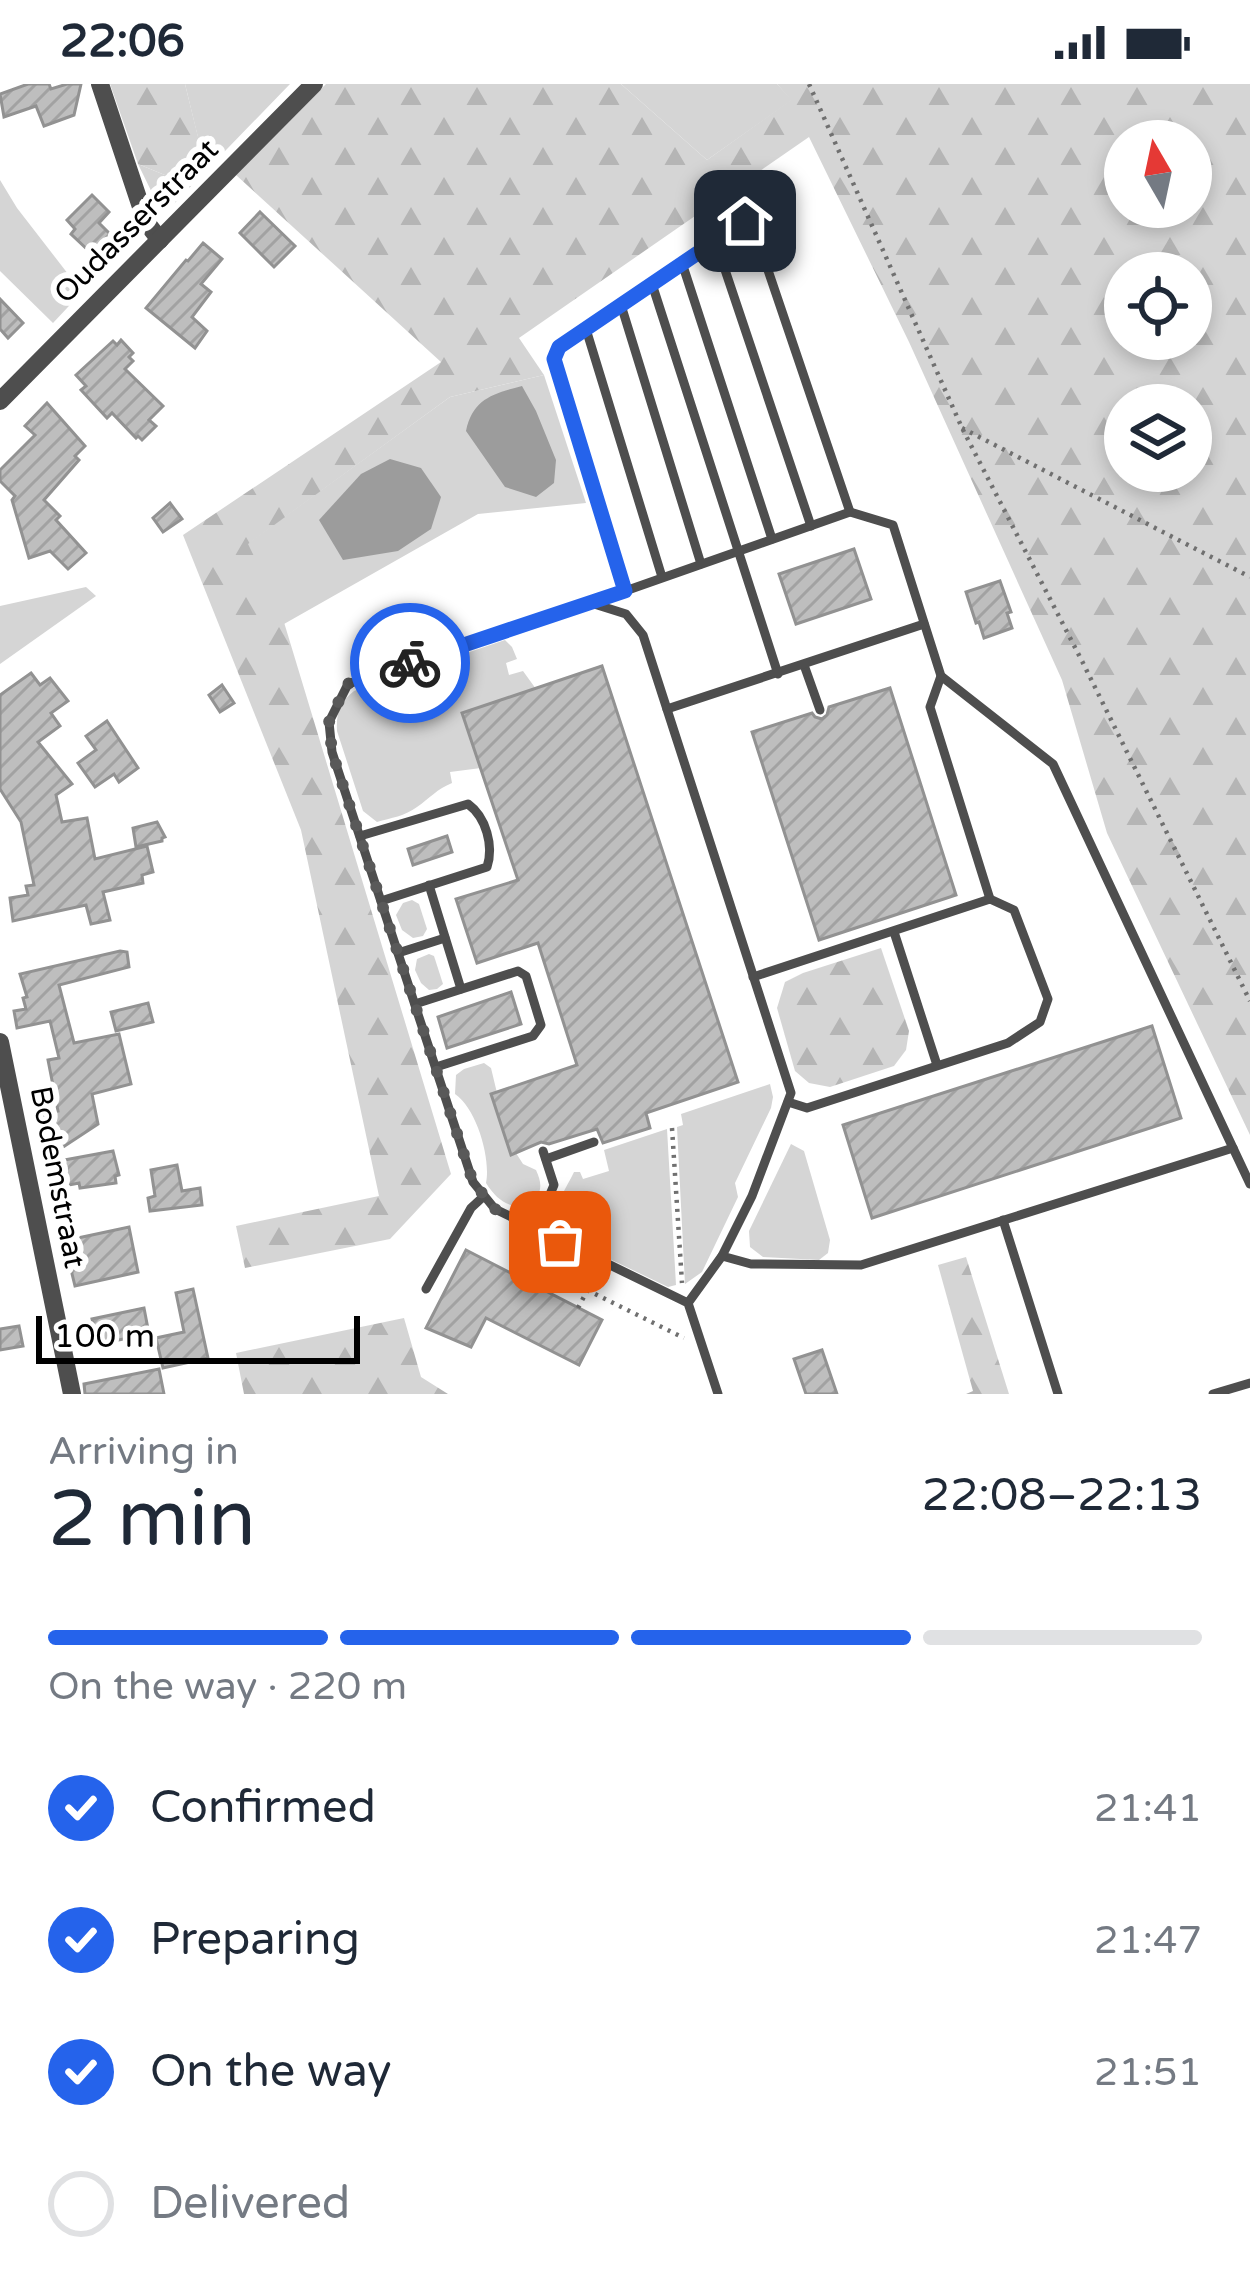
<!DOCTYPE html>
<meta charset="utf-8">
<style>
:root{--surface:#fff;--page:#f6f6f7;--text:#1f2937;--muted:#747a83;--line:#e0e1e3;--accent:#2563eb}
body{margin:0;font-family:"Varela Round",sans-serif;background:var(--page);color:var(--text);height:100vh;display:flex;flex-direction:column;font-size:45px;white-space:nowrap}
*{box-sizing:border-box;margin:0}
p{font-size:39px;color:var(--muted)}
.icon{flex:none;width:66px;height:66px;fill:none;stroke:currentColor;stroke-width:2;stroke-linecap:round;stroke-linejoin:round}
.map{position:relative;height:1310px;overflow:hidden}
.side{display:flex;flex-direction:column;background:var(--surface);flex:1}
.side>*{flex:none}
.needle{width:78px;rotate:351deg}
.controls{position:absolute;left:1104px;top:36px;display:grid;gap:24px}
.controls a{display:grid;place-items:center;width:108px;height:108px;border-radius:50%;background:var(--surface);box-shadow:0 6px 18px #0003;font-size:60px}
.scale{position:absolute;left:36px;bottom:30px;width:324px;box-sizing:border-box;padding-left:12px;border:6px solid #000;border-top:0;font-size:33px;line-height:42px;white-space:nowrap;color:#000;-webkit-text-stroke:9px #fff;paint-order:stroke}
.pin{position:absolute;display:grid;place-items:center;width:102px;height:102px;color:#fff;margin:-51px;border-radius:24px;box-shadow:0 6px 18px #0006}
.courier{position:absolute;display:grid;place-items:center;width:120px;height:120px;margin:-60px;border:9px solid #2563eb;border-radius:50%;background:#fff;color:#222;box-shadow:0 3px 15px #0007}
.overview em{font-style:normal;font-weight:600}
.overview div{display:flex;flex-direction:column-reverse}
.overview{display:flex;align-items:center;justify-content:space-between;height:204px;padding:0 48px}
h1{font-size:78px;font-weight:600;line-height:90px}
.bar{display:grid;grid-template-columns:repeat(4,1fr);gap:18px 12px;align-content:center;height:144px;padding:0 48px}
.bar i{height:15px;border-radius:9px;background:var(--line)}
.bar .on{background:var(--accent)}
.bar p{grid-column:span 4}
ol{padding:0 48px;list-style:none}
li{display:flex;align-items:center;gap:36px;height:132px}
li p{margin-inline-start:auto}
li .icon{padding:12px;border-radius:50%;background:var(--accent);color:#fff;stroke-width:4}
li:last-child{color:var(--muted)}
li i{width:66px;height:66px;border:6px solid var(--line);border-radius:50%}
.status{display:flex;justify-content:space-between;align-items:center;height:84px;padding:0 60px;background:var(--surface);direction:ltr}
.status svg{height:33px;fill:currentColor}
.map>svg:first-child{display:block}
.grass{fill:#d5d5d5}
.forest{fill:url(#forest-firs);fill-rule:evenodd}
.water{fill:#9c9c9c}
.building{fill:url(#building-hatch);stroke:#929292;stroke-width:3}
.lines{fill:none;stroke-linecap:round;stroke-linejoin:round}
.path{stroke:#707070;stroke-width:4.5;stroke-dasharray:3 6;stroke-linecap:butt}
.lane{stroke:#4e4e4e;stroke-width:9}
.street{stroke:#4e4e4e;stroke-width:18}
.done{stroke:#595959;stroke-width:12;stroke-dasharray:0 21.6}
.route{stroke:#2563eb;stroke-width:15}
.labels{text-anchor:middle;stroke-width:12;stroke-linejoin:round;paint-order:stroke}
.street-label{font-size:30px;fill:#000;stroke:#fff}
</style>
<div class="status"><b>22:06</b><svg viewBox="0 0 49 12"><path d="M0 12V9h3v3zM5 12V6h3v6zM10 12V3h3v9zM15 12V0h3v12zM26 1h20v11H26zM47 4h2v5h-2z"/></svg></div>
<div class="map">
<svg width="1250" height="1310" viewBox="0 0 1250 1310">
<defs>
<pattern id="forest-firs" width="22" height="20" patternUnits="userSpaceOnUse" patternTransform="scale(3)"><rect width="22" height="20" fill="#d5d5d5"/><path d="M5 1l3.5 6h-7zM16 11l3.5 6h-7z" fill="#b5b5b5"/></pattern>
<pattern id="building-hatch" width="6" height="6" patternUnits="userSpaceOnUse" patternTransform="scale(3)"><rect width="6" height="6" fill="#bebebe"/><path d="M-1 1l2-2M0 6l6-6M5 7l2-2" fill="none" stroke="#a2a2a2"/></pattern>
</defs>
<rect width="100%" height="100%" fill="#fff"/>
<!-- grass -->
<g class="grass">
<path d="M185,0h105l-122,126 -8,-1 -22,-45 39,16 26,-22z"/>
<path d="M621,0h156l15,16 -85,60z"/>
<path d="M0,96l17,28 65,84 -29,31 -53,-52z"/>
<path d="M544,291l42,128 -108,11 -194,110 -37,-80 203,-147z"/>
<path d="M86,503l10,9 -96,68v-58z"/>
<path d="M505,556l7,7 5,12 -11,4 3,12 14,-4 13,18 -74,23 19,56 -31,4 2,11c-15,6 -22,15 -35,24 -12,9 -26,11 -40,15l-14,-11 -26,-80c-1,-18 3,-29 17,-40z"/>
<path d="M412,816l7,4 8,25 -4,7 -10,2 -11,-8 -6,-15 7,-12z"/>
<path d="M429,870l5,2 9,28 -6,5 -8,1 -8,-7 -6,-13 2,-11z"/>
<path d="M484,979l7,5 6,25 -5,3 19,58 5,-1 7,11 13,6c8,17 5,26 -10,38 -20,-2 -29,-8 -40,-25 5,-24 -9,-74 -31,-89l1,-19 8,-6z"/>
<path d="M770,1000l3,13 -2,11 -36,75 3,14 -36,75 -17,12 -8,-157 6,-2 -2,-11z"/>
<path d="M667,1045l9,156 -8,2 -106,-51c-16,-22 2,-43 12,-64h6l3,7 26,-8 -5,-21z"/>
<path d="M791,1060l13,7 26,89 -2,13 -9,7 -56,-3 -13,-10 -1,-16z"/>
</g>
<!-- forest -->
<g class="forest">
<path d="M110,0h75l18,73 -17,19 -9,4 -39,-16z"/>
<path d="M326,0h295l86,76 84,-60 -14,-16h473v1051l-143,-302 -45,-153 -153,-338 -100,-205 -290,201 25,37 -94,22 -202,147 32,65 171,565 -61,65 -145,29 -9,-42 143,-30 -78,-366 -118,-295 258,-173 -205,-187zM1125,57h66v66h-66zM1125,189h66v66h-66zM1125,321h66v66h-66z"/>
<path d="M881,864l28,83 -3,19 -12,16 -64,21 -21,-4 -14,-12 -18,-63 8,-26 18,-9z"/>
<path d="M966,1173l43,137h-43l7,-3 -35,-126z"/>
<path d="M404,1234l17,59 27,17h-204l-8,-41z"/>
</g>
<!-- water -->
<g class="water">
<path d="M522,302l14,25 20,49 -2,23 -18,14 -31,-10 -39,-56c7,-32 26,-37 56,-45z"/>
<path d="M390,375l31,9 20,29 -10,32 -33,22 -55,9 -24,-40 42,-46z"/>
</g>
<!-- building -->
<g class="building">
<path d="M28,0h21l2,5 16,-5h14l-7,31 -30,11 -8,-20 -32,11 -4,-23z"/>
<path d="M92,111l17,17 -10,11 11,11 -19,19 -20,-19 4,-5 -8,-9z"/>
<path d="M260,128l35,34 -21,21 -34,-34z"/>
<path d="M203,159l19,16 -21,25 10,8 -19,25 15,14 -12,17 -49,-40 40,-48 2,1z"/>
<path d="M0,215l23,24 -15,15 -8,-9z"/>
<path d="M121,256l12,13 -4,4 4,4 -8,8 38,37 -14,14 7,6 -14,14 -4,-4 -2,2 -24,-25 -5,5 -26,-28 5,-4 -10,-11 37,-34 4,4z"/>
<path d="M47,319l38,43 -10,10 4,4 -35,40 16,16 -4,4 30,33 -18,16 -18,-18 -21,7 -17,-58 3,-4 -15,-15v-11l35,-35 -10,-9z"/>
<path d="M170,419l12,16 -19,13 -10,-14z"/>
<path d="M854,465l17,50 -75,25 -17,-50z"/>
<path d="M1000,497l11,31 -4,1 5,15 -28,10 -5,-16 -3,1 -10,-31z"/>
<path d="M602,582l136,416 -92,31 4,15 -47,15 -6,-14 -48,15 -8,-2 -30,13 -20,-61 86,-29 -39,-122 -61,20 -21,-64 62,-19 -56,-167z"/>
<path d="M31,589l9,12 10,-7 18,23 -17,12 9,13 -22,16 34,42 -16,11 6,27 25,-4 8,41 52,-13 6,26 -11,3 1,8 -40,9 7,28 -19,4 -5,-19 -73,16 -3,-23 18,-3 -2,-9 8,-1 -13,-63 -21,-33v-94z"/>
<path d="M222,601l12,18 -14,9 -11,-17z"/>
<path d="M890,604l66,207 -137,45 -67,-208 60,-19 3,4 7,2 5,-4 2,-8z"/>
<path d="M107,637l31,47 -19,14 -5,-8 -19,13 -17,-24 18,-13 -10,-14z"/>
<path d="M157,738l8,15 -3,1v3l-26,6 -3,-19z"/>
<path d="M447,752l5,16 -39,13 -5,-16z"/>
<path d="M120,867l7,1 2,15 -70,18 15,58 45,-9 12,50 -39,10 6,30 -41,27 -4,-21 -13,3 -5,-18 23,-4 -10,-51 11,-2 -9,-37 -33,7 -3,-17 12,-2 -3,-11 4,-1 -7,-23z"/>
<path d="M511,908l10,32 -74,24 -9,-31z"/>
<path d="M148,919l5,19 -37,9 -5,-19z"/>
<path d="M1152,942l29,92 -309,100 -29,-93z"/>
<path d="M113,1067l6,24 -4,1 1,7 -36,5 -1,-5 -15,3 -5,-25z"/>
<path d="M177,1081l5,26 18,-3 2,17 -52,6 -2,-13 7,-2 -4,-26z"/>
<path d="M129,1143l9,45 -63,14 -11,-45z"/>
<path d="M466,1166l136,70 -23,45 -93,-47 -15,29 -45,-19z"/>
<path d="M193,1205l15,69 -45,10 -7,-30 28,-6 -8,-39z"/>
<path d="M144,1224l5,26 -51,10 -6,-25z"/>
<path d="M19,1242l4,20 -23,4v-21z"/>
<path d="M822,1266l15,44h-31l-12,-35z"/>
<path d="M159,1285l5,25h-79l-1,-10z"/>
</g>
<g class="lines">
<!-- path -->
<g class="path">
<path d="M809,0l153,344 121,235 167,338"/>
<path d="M962,344l288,149"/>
<path d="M672,1044l10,155"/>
<path d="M587,1206l97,48"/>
<path d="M578,1224l17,-32"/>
</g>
<!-- lane -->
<g class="lane">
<path d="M715,156l96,286"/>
<path d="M682,179l90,276"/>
<path d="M652,200l126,390"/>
<path d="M621,221l80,259"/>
<path d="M586,245l76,248"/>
<path d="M625,507l-71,-232 5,-12 186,-126 8,5 97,286"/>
<path d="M591,519l259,-91 43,13 48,151 112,88 180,384"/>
<path d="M804,581l16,45"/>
<path d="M941,592l-11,31 60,192"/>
<path d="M667,625l257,-85"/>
<path d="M360,752l108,-32c18,13 26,42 19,63l-106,34"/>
<path d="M429,801l32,104"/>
<path d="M894,848l43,133"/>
<path d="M398,869l47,-15"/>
<path d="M753,893l237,-78 24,11 34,89 -8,23 -32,21 -201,65 -19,-6"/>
<path d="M415,920l103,-33 8,5 15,49 -8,11 -97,31"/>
<path d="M546,1075l48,-17"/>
<path d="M1003,1136l55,174"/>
<path d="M535,1145l19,-44 -11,-34"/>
<path d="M722,1172l29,8 110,1 372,-117 17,36"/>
<path d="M426,1205l45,-81 13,-12"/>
<path d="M688,1219l34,-47 30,-60 39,-103 -148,-458 -17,-21 -35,-11 -243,81 -19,38 3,30 141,430 22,27 193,94 30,91"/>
<path d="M1213,1310l37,-11"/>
</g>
<!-- street -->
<g class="street">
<path d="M100,0l46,138 14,18"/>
<path d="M0,317l314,-317"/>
<path d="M0,958l72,352"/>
</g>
</g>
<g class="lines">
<!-- done -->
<path class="done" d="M410,579l-63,21 -18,38 3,30 141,430 22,27 65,33"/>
<!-- route -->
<path class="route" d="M410,579l215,-72 -71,-232 5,-12 186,-126"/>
</g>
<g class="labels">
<!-- street labels -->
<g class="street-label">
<text transform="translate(136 137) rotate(-45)" y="10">Oudasserstraat</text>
<text transform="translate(58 1093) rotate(79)" y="10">Bodemstraat</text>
</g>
</g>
</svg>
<div class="controls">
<a><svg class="needle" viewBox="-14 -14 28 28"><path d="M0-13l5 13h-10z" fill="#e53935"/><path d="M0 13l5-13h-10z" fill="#747a83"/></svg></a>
<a><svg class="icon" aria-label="locate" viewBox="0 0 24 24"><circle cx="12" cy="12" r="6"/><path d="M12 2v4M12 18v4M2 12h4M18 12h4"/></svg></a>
<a><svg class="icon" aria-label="layers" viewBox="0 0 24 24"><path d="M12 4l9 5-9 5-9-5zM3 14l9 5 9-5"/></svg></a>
</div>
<div class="scale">100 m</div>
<div class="pin" style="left:560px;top:1158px;background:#ea580c"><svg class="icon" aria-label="bag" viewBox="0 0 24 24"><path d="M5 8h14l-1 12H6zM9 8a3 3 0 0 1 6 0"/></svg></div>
<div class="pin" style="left:745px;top:137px;background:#1f2937"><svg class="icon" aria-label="home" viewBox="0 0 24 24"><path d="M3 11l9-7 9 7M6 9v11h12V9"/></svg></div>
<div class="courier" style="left:410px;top:579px"><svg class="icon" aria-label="bike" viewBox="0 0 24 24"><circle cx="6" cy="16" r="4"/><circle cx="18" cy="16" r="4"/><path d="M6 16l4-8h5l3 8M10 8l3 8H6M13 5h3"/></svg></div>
</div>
<section class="side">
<div class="overview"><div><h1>2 min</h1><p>Arriving in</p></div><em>22:08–22:13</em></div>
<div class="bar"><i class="on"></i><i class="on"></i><i class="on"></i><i></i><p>On the way · 220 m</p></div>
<ol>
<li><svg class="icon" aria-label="check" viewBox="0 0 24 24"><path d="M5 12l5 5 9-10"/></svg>Confirmed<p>21:41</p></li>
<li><svg class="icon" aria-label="check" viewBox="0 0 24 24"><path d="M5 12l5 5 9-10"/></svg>Preparing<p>21:47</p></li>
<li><svg class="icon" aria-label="check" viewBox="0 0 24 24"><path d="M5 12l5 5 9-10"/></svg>On the way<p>21:51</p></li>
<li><i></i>Delivered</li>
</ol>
</section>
